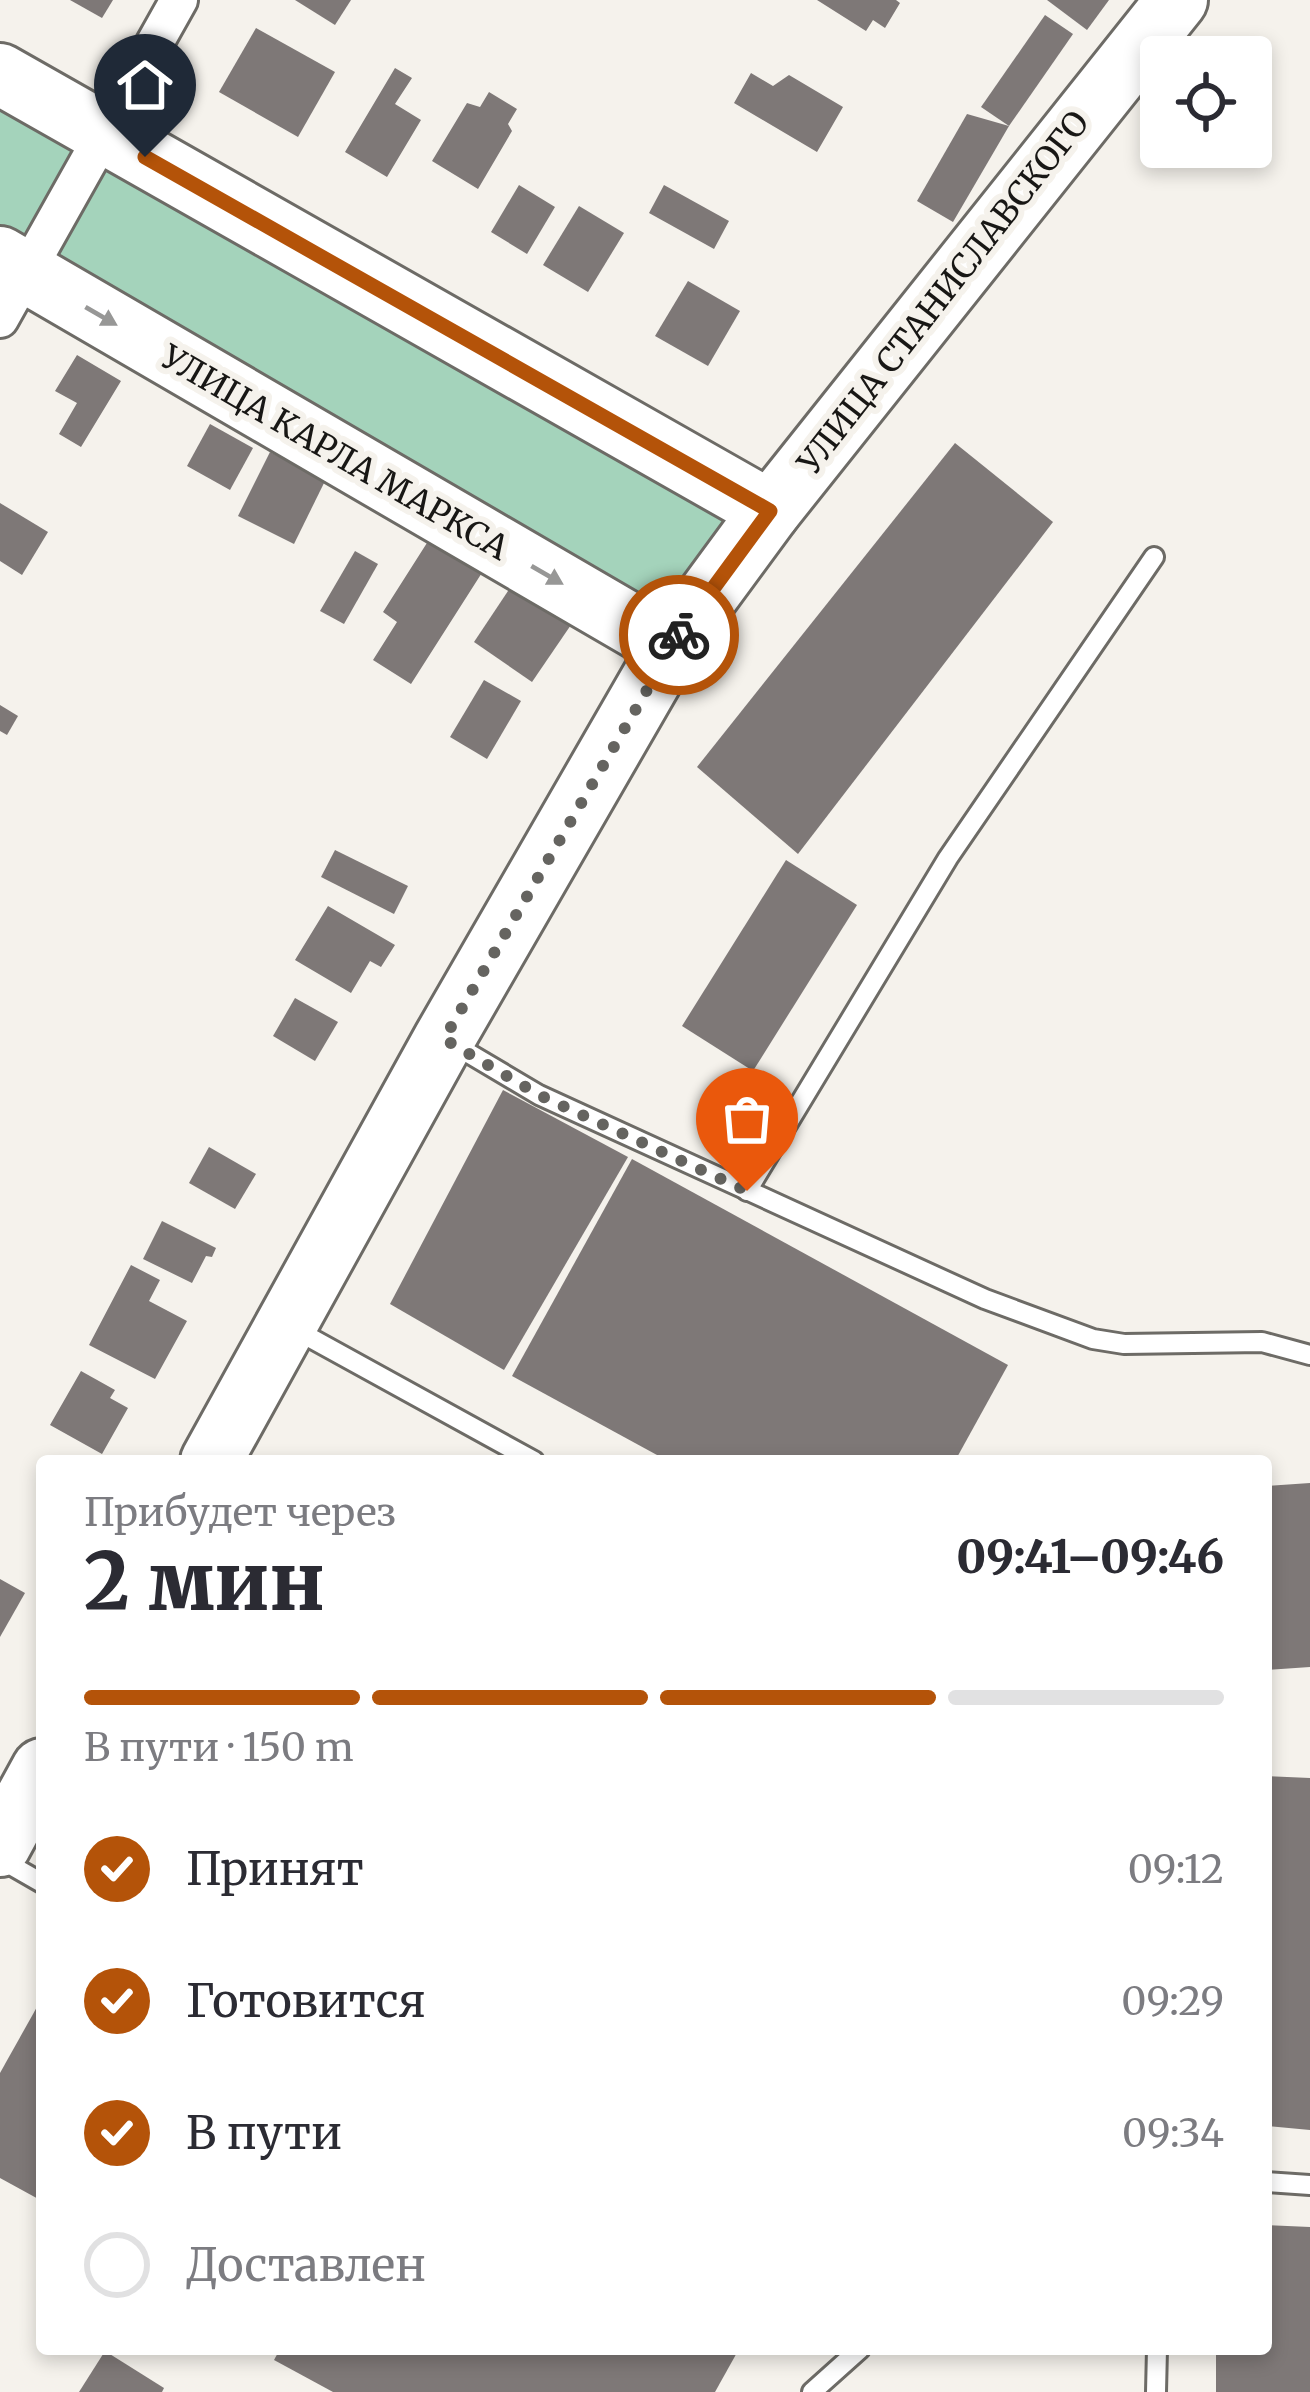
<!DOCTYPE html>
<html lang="ru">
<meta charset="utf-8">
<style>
:root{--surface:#fff;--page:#f7f7f7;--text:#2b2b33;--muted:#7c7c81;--line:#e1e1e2;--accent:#b45309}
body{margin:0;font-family:Merriweather,serif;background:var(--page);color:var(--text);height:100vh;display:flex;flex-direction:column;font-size:45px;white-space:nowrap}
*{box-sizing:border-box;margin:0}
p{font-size:39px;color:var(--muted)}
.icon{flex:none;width:66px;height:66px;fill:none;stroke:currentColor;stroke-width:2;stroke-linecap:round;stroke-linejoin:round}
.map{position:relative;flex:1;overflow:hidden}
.details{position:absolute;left:36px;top:1455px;width:1236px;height:900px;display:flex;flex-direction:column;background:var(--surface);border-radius:12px;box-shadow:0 6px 18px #0003}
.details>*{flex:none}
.tools{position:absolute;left:1140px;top:36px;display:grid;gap:24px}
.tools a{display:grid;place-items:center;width:132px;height:132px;border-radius:12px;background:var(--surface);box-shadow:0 6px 18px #0003;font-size:60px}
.pin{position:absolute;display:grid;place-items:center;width:102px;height:102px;color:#fff;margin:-123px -51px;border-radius:50% 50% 50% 0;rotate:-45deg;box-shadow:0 0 12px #0007}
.pin .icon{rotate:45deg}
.courier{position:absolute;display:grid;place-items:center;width:120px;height:120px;margin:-60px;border:9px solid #b45309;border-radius:50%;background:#fff;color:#222;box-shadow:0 3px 15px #0007}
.summary em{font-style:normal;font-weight:800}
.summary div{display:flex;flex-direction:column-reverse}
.summary{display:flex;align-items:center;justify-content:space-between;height:204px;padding:0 48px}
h1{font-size:78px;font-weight:800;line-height:90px}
.bar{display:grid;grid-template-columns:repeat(4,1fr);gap:18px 12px;align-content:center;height:144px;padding:0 48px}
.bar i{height:15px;border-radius:9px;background:var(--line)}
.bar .on{background:var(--accent)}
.bar p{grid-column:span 4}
ol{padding:0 48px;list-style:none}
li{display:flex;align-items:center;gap:36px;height:132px}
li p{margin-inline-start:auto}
li .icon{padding:12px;border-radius:50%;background:var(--accent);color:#fff;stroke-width:4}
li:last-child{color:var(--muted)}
li i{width:66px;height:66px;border:6px solid var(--line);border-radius:50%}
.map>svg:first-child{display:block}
.green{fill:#a4d3bb}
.building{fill:#7e7877}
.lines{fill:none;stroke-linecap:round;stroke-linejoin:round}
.lane-casing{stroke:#6d6b66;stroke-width:24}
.street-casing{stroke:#6d6b66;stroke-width:42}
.primary-casing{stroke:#6d6b66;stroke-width:66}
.lane{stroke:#fff;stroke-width:18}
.street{stroke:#fff;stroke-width:36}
.primary{stroke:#fff;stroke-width:60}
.oneway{fill:#979796}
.done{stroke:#656460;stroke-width:12;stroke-dasharray:0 21.6}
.route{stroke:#b45309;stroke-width:15}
.labels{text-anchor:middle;stroke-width:12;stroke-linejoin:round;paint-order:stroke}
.street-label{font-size:33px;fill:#181715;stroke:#f5f2ec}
</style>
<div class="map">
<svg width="1310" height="2392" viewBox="0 0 1310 2392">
<rect width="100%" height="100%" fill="#f5f2ec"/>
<!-- green -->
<path class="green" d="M0,74l770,437 -100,136 -670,-385z"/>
<!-- building -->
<g class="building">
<path d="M70,0h43l-11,18z"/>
<path d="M295,0h56l-16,25z"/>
<path d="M817,0h79l4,3 -15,25 -12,-8 -7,11z"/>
<path d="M1047,0h62l-22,30z"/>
<path d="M1045,15l28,19 -64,92 -28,-19z"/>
<path d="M256,28l79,44 -37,65 -79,-45z"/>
<path d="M395,68l17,10 -17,26 26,16 -34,57 -42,-25z"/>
<path d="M751,73l22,13 16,-11 54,32 -26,45 -83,-49z"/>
<path d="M489,92l28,17 -9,15 4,7 -34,58 -46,-28 35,-58 13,4z"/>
<path d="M967,114l42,12 -56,96 -36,-21z"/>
<path d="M519,185l36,22 -28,47 -36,-22z"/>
<path d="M664,185l65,36 -15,28 -65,-36z"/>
<path d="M579,206l45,27 -36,59 -45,-27z"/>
<path d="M688,281l52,30 -32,55 -53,-30z"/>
<path d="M77,355l44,26 -40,66 -22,-13 18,-31 -22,-12z"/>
<path d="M210,424l43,24 -23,42 -43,-24z"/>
<path d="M955,443l98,79 -255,332 -101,-87z"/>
<path d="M270,452l55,29 -31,63 -56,-28z"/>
<path d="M0,503l48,29 -26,43 -22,-14z"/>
<path d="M432,535l53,33 -74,116 -38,-24 24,-38 -14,-10z"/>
<path d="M355,551l23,13 -34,60 -24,-13z"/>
<path d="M516,579l59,40 -43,63 -58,-40z"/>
<path d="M484,680l37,21 -34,58 -37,-22z"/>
<path d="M0,705l18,11 -11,19 -7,-4z"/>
<path d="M335,850l73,36 -14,28 -73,-37z"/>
<path d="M786,860l71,45 -104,166 -71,-45z"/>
<path d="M328,906l67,39 -14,22 -11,-6 -19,32 -56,-33z"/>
<path d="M295,998l43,24 -23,39 -42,-25z"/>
<path d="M503,1090l125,67 -124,213 -114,-66z"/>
<path d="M209,1147l47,27 -21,35 -46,-26z"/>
<path d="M632,1159l376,206 -53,96h-287l-156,-85z"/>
<path d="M162,1221l54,27 -4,9 -6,-1 -14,27 -49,-24z"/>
<path d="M131,1265l29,15 -11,21 38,20 -32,58 -66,-34z"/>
<path d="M81,1371l34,19 -5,8 18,10 -26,46 -52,-29z"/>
<path d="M1310,1483v184l-44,3v-184z"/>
<path d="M0,1579l25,14 -25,44z"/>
<path d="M1266,1776l44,2v352l-44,-4z"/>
<path d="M42,1998v203l-42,-23v-105z"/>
<path d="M1266,2225l44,2v165h-94v-43h50z"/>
<path d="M280,2349h459l-24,43h-382l-59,-32z"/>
<path d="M105,2351l59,37 -2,4h-83z"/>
</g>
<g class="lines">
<defs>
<g id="lane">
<path d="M453,1044l86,51 446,204 108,40 31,5 138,-2 48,13"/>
<path d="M747,1191l201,-333 206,-301"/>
<path d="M296,1330l238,131"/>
<path d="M0,1859l42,24"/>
<path d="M1266,2182l44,3"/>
<path d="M812,2392l48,-43"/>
<path d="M1156,2392l1,-43"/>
</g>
<path id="street" d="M0,319l179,-319"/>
<g id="primary">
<path d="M0,74l770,437"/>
<path d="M0,257l670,390"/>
<path d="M211,1461l233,-422 226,-392 100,-136 407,-511"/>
<path d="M0,1846l42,-77"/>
</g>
</defs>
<!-- lane casing -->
<use href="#lane" class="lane-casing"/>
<!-- street casing -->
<use href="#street" class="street-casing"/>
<!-- primary casing -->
<use href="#primary" class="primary-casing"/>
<!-- lane -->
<use href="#lane" class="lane"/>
<!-- street -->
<use href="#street" class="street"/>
<!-- primary -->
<use href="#primary" class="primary"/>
</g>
<!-- one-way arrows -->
<defs><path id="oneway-solid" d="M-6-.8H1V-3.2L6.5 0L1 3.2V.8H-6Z" transform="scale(3)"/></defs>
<g class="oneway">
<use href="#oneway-solid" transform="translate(101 316) rotate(30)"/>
<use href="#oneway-solid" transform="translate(547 575) rotate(30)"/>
</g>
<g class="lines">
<!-- done -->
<path class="done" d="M679,635l-235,404 95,56 208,96"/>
<!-- route -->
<path class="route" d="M145,157l625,354 -91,124"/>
</g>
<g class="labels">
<!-- street labels -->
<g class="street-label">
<text transform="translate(943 292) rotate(-52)" y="12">УЛИЦА СТАНИСЛАВСКОГО</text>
<text transform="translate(335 452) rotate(30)" y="12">УЛИЦА КАРЛА МАРКСА</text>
</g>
</g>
</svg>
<div class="tools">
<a><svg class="icon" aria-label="locate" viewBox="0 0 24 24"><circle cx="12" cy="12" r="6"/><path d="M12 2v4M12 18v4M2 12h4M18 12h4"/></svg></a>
</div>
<div class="pin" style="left:747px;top:1191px;background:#ea580c"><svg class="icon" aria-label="bag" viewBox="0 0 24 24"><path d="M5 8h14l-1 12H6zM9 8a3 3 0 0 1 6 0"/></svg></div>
<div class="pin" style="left:145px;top:157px;background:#1f2937"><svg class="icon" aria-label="home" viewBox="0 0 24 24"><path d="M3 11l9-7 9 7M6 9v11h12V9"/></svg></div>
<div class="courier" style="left:679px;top:635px"><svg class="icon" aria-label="bike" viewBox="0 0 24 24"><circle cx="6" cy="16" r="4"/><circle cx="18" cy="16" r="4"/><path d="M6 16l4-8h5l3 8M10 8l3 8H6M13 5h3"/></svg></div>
<section class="details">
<div class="summary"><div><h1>2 мин</h1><p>Прибудет через</p></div><em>09:41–09:46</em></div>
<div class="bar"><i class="on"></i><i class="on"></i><i class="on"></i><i></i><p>В пути · 150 m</p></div>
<ol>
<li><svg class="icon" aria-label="check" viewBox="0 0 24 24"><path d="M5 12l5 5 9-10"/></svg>Принят<p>09:12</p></li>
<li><svg class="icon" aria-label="check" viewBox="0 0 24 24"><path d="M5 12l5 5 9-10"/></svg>Готовится<p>09:29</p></li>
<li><svg class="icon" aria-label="check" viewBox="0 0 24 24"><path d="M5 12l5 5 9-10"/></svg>В пути<p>09:34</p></li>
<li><i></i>Доставлен</li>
</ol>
</section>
</div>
